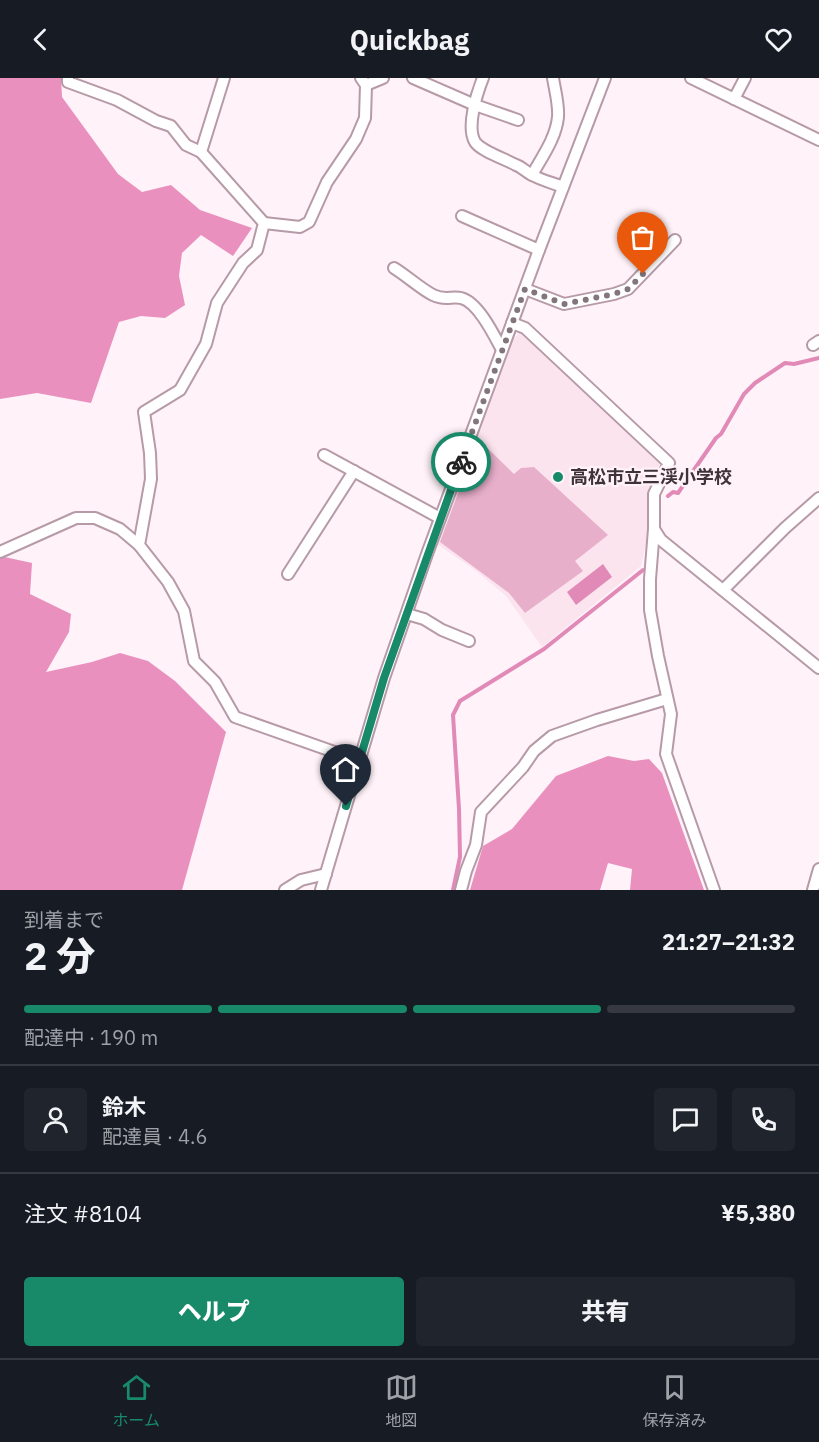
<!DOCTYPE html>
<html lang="ja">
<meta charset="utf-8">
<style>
:root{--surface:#171b24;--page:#20242c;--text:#f1f3f6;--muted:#9ea1a6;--line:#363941;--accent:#188969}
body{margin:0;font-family:"IBM Plex Sans","Noto Sans JP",sans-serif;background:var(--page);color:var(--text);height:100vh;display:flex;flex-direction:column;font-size:22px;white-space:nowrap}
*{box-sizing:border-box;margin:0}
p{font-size:20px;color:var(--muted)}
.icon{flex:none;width:33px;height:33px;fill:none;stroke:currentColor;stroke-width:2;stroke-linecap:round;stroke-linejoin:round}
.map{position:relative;height:812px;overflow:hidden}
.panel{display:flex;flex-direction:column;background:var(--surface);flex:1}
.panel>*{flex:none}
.pin{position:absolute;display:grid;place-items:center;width:51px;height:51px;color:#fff;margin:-62px -26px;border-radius:50% 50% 50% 0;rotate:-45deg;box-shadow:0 0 6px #0007}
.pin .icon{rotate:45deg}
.courier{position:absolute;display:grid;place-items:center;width:60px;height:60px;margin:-30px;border:4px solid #188969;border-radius:50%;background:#fff;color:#222;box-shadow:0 2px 8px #0007}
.headline em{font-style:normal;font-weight:800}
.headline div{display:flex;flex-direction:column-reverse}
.headline{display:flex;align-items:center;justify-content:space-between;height:102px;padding:0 24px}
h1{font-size:39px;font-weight:800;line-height:45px}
.bar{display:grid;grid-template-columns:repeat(4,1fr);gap:9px 6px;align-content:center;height:72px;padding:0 24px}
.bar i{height:8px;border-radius:4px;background:var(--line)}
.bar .current{background:var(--accent)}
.bar p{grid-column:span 4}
.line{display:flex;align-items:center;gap:15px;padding:0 24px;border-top:2px solid var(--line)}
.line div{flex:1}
.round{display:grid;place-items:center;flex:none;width:63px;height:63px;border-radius:6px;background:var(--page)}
.cta{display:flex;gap:12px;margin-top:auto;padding:12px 24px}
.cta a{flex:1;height:69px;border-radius:6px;background:var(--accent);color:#fff;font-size:24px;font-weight:800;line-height:69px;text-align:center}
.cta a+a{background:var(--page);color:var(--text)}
header{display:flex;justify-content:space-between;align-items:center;height:78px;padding:0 24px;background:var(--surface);font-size:27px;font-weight:800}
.tabs{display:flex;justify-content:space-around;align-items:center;height:84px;border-top:2px solid var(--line);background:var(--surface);font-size:16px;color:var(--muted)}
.tabs a{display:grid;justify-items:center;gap:3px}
.tabs .current{color:var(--accent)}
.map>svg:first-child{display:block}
.built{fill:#fce4ef}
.green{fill:#e8afcb}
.forest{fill:#ea90be}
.water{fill:#e28ab7}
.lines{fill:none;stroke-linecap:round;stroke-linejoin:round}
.stream{stroke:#e28ab7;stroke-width:4}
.street-casing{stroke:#b79aa7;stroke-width:14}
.street{stroke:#fff;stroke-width:10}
.done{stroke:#82767c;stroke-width:6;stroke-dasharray:0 10.8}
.route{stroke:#188969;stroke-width:8}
.poi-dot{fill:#188969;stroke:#fff2f8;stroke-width:2}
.labels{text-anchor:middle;stroke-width:4.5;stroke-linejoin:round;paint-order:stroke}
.poi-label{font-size:18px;font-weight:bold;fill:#3f3339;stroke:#fff2f8;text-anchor:start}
</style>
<header><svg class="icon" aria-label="back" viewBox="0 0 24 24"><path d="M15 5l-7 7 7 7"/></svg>Quickbag<svg class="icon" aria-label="heart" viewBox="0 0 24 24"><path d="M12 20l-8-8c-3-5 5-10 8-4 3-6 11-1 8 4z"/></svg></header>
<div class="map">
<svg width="819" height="812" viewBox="0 0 819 812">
<rect width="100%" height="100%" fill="#fff2f8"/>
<!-- built -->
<path class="built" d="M523,252l138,131 -13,32 2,33 -9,40 -99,81 -36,-51 -31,-26 -38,-26 74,-203z"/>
<!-- green -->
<path class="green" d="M478,361l36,35 7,-6 13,-1 74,68 -33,26 8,10 -58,42 -16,-20 -69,-51z"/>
<!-- forest -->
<g class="forest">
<path d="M0,0h61l1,19 56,77 24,18 29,-7 29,25 52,18 -19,28 -32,-21 -19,18 -3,23 6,29 -20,13 -24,-2 -22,6 -28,81 -54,-10 -37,6z"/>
<path d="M0,478l32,7 -2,31 41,20 -2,18 -23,40 46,-10 28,-9 28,8 27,20 51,51 -44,158h-182z"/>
<path d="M608,678l26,5 15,-2 13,14 42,117h-74l2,-21 -24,-6 -8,27h-130l13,-44 29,-17 44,-53z"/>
</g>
<!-- water -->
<path class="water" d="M603,486l9,13 -36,28 -9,-13z"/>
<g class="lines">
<!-- stream -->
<g class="stream">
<path d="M668,418l5,-4 5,1 38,-55 5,-4 23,-40 11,-11 30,-20 9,1 25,-6"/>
<path d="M453,812l7,-33 -1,-48 -6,-94 7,-14 84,-52 99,-79"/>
</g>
<defs>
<g id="street">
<path d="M68,0v4l49,18 39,21 15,5 15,19 15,7"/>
<path d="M224,0l-23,74 63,71 -7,27 -14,13 -26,40 -11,41 -26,46 -36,22 6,41 1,26 -12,66 29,37 16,29 10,50 21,21 20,35 125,44"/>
<path d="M413,0l62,27 43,15"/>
<path d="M483,0c-6,15 -17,49 -8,64 6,9 30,17 41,23 6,2 10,7 16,10 9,5 21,8 31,12"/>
<path d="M691,0l128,62"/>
<path d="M366,7l17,-7"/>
<path d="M734,21l11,-21"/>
<path d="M532,97c10,-18 24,-37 26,-58 1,-13 -3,-26 -5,-39"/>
<path d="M462,138l77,34"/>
<path d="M264,145l36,4 9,-5 18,-40 29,-43 9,-21 1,-33 -5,-7"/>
<path d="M394,190c13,8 27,21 39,27 12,6 18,1 28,3 17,4 33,37 41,52"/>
<path d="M525,211l39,15 50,-10 14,-5 47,-49"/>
<path d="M512,245l13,5 144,135 -15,31v35l7,11 158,128"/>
<path d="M813,267l6,-4"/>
<path d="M324,377l116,63"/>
<path d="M654,451l-4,50v31l8,46 13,58 -5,40 48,136"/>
<path d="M0,474l76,-34h19l25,11 19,16"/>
<path d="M288,496l66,-103"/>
<path d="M723,512l62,-62 34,-30"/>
<path d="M407,536l17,5 18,11 27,11"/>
<path d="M285,812l16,-10 25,-6"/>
<path d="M321,812l63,-212 43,-124 112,-304 66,-172"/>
<path d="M461,812l5,-19 10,-26 5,-33 42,-45 11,-16 18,-15 45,-16 70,-21"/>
<path d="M813,812l6,-21"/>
</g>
</defs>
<!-- street casing -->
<use href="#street" class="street-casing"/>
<!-- street -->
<use href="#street" class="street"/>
</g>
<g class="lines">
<!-- done -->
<path class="done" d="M461,384l64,-173 39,15 50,-10 14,-5 15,-15"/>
<!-- route -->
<path class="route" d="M346,728l38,-128 77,-216"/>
</g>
<!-- markers -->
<circle class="poi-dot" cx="558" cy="399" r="6"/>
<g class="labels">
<!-- poi labels -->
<g class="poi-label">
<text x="570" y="405">高松市立三渓小学校</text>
</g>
</g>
</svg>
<div class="pin" style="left:643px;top:196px;background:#ea580c"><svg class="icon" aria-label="bag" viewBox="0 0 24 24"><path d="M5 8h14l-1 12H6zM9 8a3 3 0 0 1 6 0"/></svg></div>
<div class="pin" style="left:346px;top:728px;background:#1f2937"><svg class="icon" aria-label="home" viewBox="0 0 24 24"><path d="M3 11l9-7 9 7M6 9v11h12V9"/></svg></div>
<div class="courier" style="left:461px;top:384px"><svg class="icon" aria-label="bike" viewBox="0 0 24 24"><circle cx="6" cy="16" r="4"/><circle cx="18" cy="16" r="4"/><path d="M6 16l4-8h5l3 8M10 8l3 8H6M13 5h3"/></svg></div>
</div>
<section class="panel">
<div class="headline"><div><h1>2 分</h1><p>到着まで</p></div><em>21:27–21:32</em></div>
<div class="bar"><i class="current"></i><i class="current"></i><i class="current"></i><i></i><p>配達中 · 190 m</p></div>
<div class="line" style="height:108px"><a class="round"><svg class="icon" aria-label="person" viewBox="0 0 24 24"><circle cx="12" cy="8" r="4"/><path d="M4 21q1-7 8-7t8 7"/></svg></a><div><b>鈴木</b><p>配達員 · 4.6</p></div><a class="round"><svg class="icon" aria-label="chat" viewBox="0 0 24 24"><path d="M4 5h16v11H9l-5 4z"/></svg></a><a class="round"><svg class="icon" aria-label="phone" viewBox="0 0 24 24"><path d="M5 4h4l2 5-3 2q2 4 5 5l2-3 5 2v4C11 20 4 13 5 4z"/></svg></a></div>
<div class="line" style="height:78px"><div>注文 #8104</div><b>¥5,380</b></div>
<div class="cta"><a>ヘルプ</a><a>共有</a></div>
</section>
<nav class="tabs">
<a class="current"><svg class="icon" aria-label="home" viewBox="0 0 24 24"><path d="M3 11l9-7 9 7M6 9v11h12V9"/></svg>ホーム</a>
<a><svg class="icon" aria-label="map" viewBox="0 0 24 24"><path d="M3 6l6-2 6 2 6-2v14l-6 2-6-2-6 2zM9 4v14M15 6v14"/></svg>地図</a>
<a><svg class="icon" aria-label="saved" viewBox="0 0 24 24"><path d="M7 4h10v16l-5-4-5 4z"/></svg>保存済み</a>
</nav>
